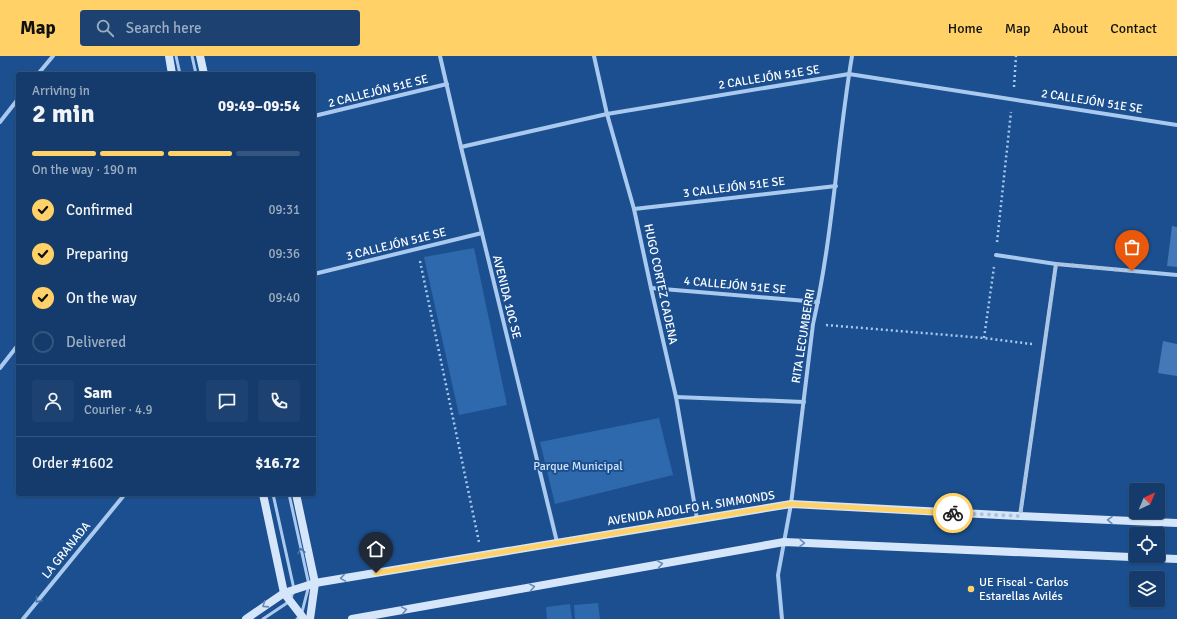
<!DOCTYPE html>
<meta charset="utf-8">
<style>
:root{--surface:#143b6b;--page:#1d4271;--text:#f1f3f6;--muted:#9dadc1;--line:#33557e;--accent:#ffd166}
body{margin:0;font-family:Signika,sans-serif;background:var(--page);color:var(--text);height:100vh;display:flex;flex-direction:column;font-size:15px;white-space:nowrap}
*{box-sizing:border-box;margin:0}
p{font-size:13px;color:var(--muted)}
.icon{flex:none;width:22px;height:22px;fill:none;stroke:currentColor;stroke-width:2;stroke-linecap:round;stroke-linejoin:round}
.map{position:relative;flex:1;overflow:hidden}
.drawer{position:absolute;left:16px;top:16px;width:300px;height:424px;display:flex;flex-direction:column;background:var(--surface);border-radius:4px;box-shadow:0 1px 3px #0004,0 0 0 1px var(--line)}
.drawer>*{flex:none}
.needle{width:26px;rotate:44deg}
.tools{position:absolute;left:1129px;top:427px;display:grid;gap:8px}
.tools a{display:grid;place-items:center;width:36px;height:36px;border-radius:4px;background:var(--surface);box-shadow:0 1px 3px #0004,0 0 0 1px var(--line);font-size:20px}
.pin{position:absolute;display:grid;place-items:center;width:34px;height:34px;color:#fff;margin:-41px -17px;border-radius:50% 50% 50% 0;rotate:-45deg;box-shadow:0 0 4px #0007}
.pin .icon{rotate:45deg}
.courier{position:absolute;display:grid;place-items:center;width:40px;height:40px;margin:-20px;border:3px solid #ffd166;border-radius:50%;background:#fff;color:#222;box-shadow:0 1px 5px #0007}
.overview em{font-style:normal;font-weight:700}
.overview div{display:flex;flex-direction:column-reverse}
.overview{display:flex;align-items:center;justify-content:space-between;height:68px;padding:0 16px}
h1{font-size:26px;font-weight:700;line-height:30px}
.bar{display:grid;grid-template-columns:repeat(4,1fr);gap:6px 4px;align-content:center;height:48px;padding:0 16px}
.bar i{height:5px;border-radius:3px;background:var(--line)}
.bar .selected{background:var(--accent)}
.bar p{grid-column:span 4}
.line{display:flex;align-items:center;gap:10px;padding:0 16px;border-top:1px solid var(--line)}
.line div{flex:1}
.round{display:grid;place-items:center;flex:none;width:42px;height:42px;border-radius:4px;background:var(--page)}
ol{padding:0 16px;list-style:none}
li{display:flex;align-items:center;gap:12px;height:44px}
li p{margin-inline-start:auto}
li .icon{padding:4px;border-radius:50%;background:var(--accent);color:#111;stroke-width:4}
li:last-child{color:var(--muted)}
li i{width:22px;height:22px;border:2px solid var(--line);border-radius:50%}
header{display:flex;align-items:center;gap:24px;box-sizing:border-box;height:56px;padding:0 20px;background:var(--accent);color:#111}
header strong{font-size:19px}
nav{display:flex;gap:22px;margin-inline-start:auto;font-size:14px}
.search{width:280px;height:36px;background:var(--page);display:flex;align-items:center;gap:10px;box-sizing:border-box;padding:0 14px;border-radius:4px;color:var(--muted);font-size:15px}
.map>svg:first-child{display:block}
.green{fill:#2e69ad}
.building{fill:#4478b7}
.lines{fill:none;stroke-linecap:round;stroke-linejoin:round}
.path{stroke:#a9c9ee;stroke-width:2.5;stroke-dasharray:2 3;stroke-linecap:butt}
.lane{stroke:#a9c9ee;stroke-width:3}
.street{stroke:#a9c9ee;stroke-width:4}
.secondary{stroke:#d6e6fa;stroke-width:8}
.oneway{stroke:#668bba}
.oneway2{stroke:#4674ac}
.done{stroke:#afc1d8;stroke-width:4;stroke-dasharray:0 7.2}
.route{stroke:#ffd166;stroke-width:5}
.poi-dot{fill:#ffd166;stroke:#1b4f8f;stroke-width:1.5}
.labels{text-anchor:middle;stroke-width:4;stroke-linejoin:round;paint-order:stroke}
.street-label{font-size:12px;fill:#fff;stroke:#1b4f8f}
.park-label{font-size:12px;fill:#cfe3fa;stroke:#1b4f8f}
.poi-label{font-size:12px;fill:#fff;stroke:#1b4f8f;text-anchor:start}
</style>
<header>
<strong>Map</strong>
<div class="search"><svg class="icon" aria-label="search" viewBox="0 0 24 24"><circle cx="10" cy="10" r="6"/><path d="M15 15l6 6"/></svg>Search here</div>
<nav><a>Home</a><a>Map</a><a>About</a><a>Contact</a></nav>
</header>
<div class="map">
<svg width="1177" height="563" viewBox="0 0 1177 563">
<rect width="100%" height="100%" fill="#1b4f8f"/>
<!-- green -->
<g class="green">
<path d="M474,192l33,157 -48,10 -35,-158z"/>
<path d="M659,362l14,57 -118,29 -15,-62z"/>
<path d="M598,547l2,16h-25l-1,-14z"/>
<path d="M570,548l2,15h-25l-1,-12z"/>
</g>
<!-- building -->
<g class="building">
<path d="M1172,170l5,1v40l-10,-1z"/>
<path d="M1163,285l14,3v32l-19,-3z"/>
</g>
<g class="lines">
<!-- path -->
<g class="path">
<path d="M1014,31l2,-31"/>
<path d="M997,186l14,-130"/>
<path d="M420,205l59,281"/>
<path d="M826,269l158,13 48,6"/>
<path d="M984,282l10,-71"/>
</g>
<!-- lane -->
<g class="lane">
<path d="M176,0l4,18"/>
<path d="M192,0l4,18"/>
<path d="M289,438l20,91 -8,31 -4,3"/>
<path d="M263,563l27,-18 4,-12 -21,-95"/>
</g>
<!-- street -->
<g class="street">
<path d="M440,0l21,91 96,395"/>
<path d="M594,0l13,58 27,95 17,79 25,109 21,122"/>
<path d="M38,18l15,-18"/>
<path d="M314,60l133,-32"/>
<path d="M0,66l18,-23"/>
<path d="M461,91l146,-33 242,-40 328,51"/>
<path d="M634,153l202,-23"/>
<path d="M996,199l60,9 121,11"/>
<path d="M314,218l168,-41"/>
<path d="M651,232l167,14"/>
<path d="M0,312l18,-23"/>
<path d="M676,341l128,5"/>
<path d="M1020,460l36,-252"/>
<path d="M23,563l102,-125"/>
<path d="M782,563l-4,-44 13,-71 22,-180c20,-88 24,-179 39,-268"/>
</g>
<!-- secondary -->
<g class="secondary">
<path d="M169,0l3,18"/>
<path d="M200,0l4,18"/>
<path d="M263,438l21,99 20,26"/>
<path d="M296,438l19,89 -5,36"/>
<path d="M246,563l38,-26 31,-10 476,-79 229,12 157,7"/>
<path d="M352,563l432,-77 393,17"/>
</g>
</g>
<!-- one-way arrows -->
<defs><path id="oneway-chevron" d="M-2-3.5L2.5 0L-2 3.5" fill="none" stroke-width="1.6" stroke-linecap="round" stroke-linejoin="round"/></defs>
<g class="oneway">
<use href="#oneway-chevron" transform="translate(1110 464) rotate(-178)"/>
<use href="#oneway-chevron" transform="translate(802 487) rotate(2)"/>
<use href="#oneway-chevron" transform="translate(660 508) rotate(-10)"/>
<use href="#oneway-chevron" transform="translate(343 522) rotate(171)"/>
<use href="#oneway-chevron" transform="translate(532 531) rotate(-10)"/>
<use href="#oneway-chevron" transform="translate(265 549) rotate(147)"/>
<use href="#oneway-chevron" transform="translate(404 554) rotate(-10)"/>
</g>
<g class="oneway2">
<use href="#oneway-chevron" transform="translate(301 495) rotate(-102)"/>
<use href="#oneway-chevron" transform="translate(38 544) rotate(129)"/>
</g>
<g class="lines">
<!-- done -->
<path class="done" d="M953,457l67,3 36,-252 76,7"/>
<!-- route -->
<path class="route" d="M376,517l415,-69 162,9"/>
</g>
<!-- markers -->
<circle class="poi-dot" cx="971" cy="533" r="4"/>
<g class="labels">
<!-- street labels -->
<g class="street-label">
<text transform="translate(769 21) rotate(-9)" y="4">2 CALLEJÓN 51E SE</text>
<text transform="translate(378 35) rotate(-14)" y="4">2 CALLEJÓN 51E SE</text>
<text transform="translate(1092 45) rotate(9)" y="4">2 CALLEJÓN 51E SE</text>
<text transform="translate(734 131) rotate(-7)" y="4">3 CALLEJÓN 51E SE</text>
<text transform="translate(396 188) rotate(-14)" y="4">3 CALLEJÓN 51E SE</text>
<text transform="translate(661 228) rotate(78)" y="4">HUGO CORTEZ CADENA</text>
<text transform="translate(735 229) rotate(5)" y="4">4 CALLEJÓN 51E SE</text>
<text transform="translate(507 241) rotate(76)" y="4">AVENIDA 10C SE</text>
<text transform="translate(803 280) rotate(-81)" y="4">RITA LECUMBERRI</text>
<text transform="translate(691 452) rotate(-9)" y="4">AVENIDA ADOLFO H. SIMMONDS</text>
<text transform="translate(66 494) rotate(-51)" y="4">LA GRANADA</text>
</g>
<!-- park labels -->
<g class="park-label">
<text x="578" y="414">Parque Municipal</text>
</g>
<!-- poi labels -->
<g class="poi-label">
<text x="979" y="530">UE Fiscal - Carlos<tspan x="979" dy="14">Estarellas Avilés</tspan></text>
</g>
</g>
</svg>
<div class="tools">
<a><svg class="needle" viewBox="-14 -14 28 28"><path d="M0-13l5 13h-10z" fill="#e53935"/><path d="M0 13l5-13h-10z" fill="#9dadc1"/></svg></a>
<a><svg class="icon" aria-label="locate" viewBox="0 0 24 24"><circle cx="12" cy="12" r="6"/><path d="M12 2v4M12 18v4M2 12h4M18 12h4"/></svg></a>
<a><svg class="icon" aria-label="layers" viewBox="0 0 24 24"><path d="M12 4l9 5-9 5-9-5zM3 14l9 5 9-5"/></svg></a>
</div>
<div class="pin" style="left:1132px;top:215px;background:#ea580c"><svg class="icon" aria-label="bag" viewBox="0 0 24 24"><path d="M5 8h14l-1 12H6zM9 8a3 3 0 0 1 6 0"/></svg></div>
<div class="pin" style="left:376px;top:517px;background:#1f2937"><svg class="icon" aria-label="home" viewBox="0 0 24 24"><path d="M3 11l9-7 9 7M6 9v11h12V9"/></svg></div>
<div class="courier" style="left:953px;top:457px"><svg class="icon" aria-label="bike" viewBox="0 0 24 24"><circle cx="6" cy="16" r="4"/><circle cx="18" cy="16" r="4"/><path d="M6 16l4-8h5l3 8M10 8l3 8H6M13 5h3"/></svg></div>
<section class="drawer">
<div class="overview"><div><h1>2 min</h1><p>Arriving in</p></div><em>09:49–09:54</em></div>
<div class="bar"><i class="selected"></i><i class="selected"></i><i class="selected"></i><i></i><p>On the way · 190 m</p></div>
<ol>
<li><svg class="icon" aria-label="check" viewBox="0 0 24 24"><path d="M5 12l5 5 9-10"/></svg>Confirmed<p>09:31</p></li>
<li><svg class="icon" aria-label="check" viewBox="0 0 24 24"><path d="M5 12l5 5 9-10"/></svg>Preparing<p>09:36</p></li>
<li><svg class="icon" aria-label="check" viewBox="0 0 24 24"><path d="M5 12l5 5 9-10"/></svg>On the way<p>09:40</p></li>
<li><i></i>Delivered</li>
</ol>
<div class="line" style="height:72px"><a class="round"><svg class="icon" aria-label="person" viewBox="0 0 24 24"><circle cx="12" cy="8" r="4"/><path d="M4 21q1-7 8-7t8 7"/></svg></a><div><b>Sam</b><p>Courier · 4.9</p></div><a class="round"><svg class="icon" aria-label="chat" viewBox="0 0 24 24"><path d="M4 5h16v11H9l-5 4z"/></svg></a><a class="round"><svg class="icon" aria-label="phone" viewBox="0 0 24 24"><path d="M5 4h4l2 5-3 2q2 4 5 5l2-3 5 2v4C11 20 4 13 5 4z"/></svg></a></div>
<div class="line" style="height:52px"><div>Order #1602</div><b>$16.72</b></div>
</section>
</div>
